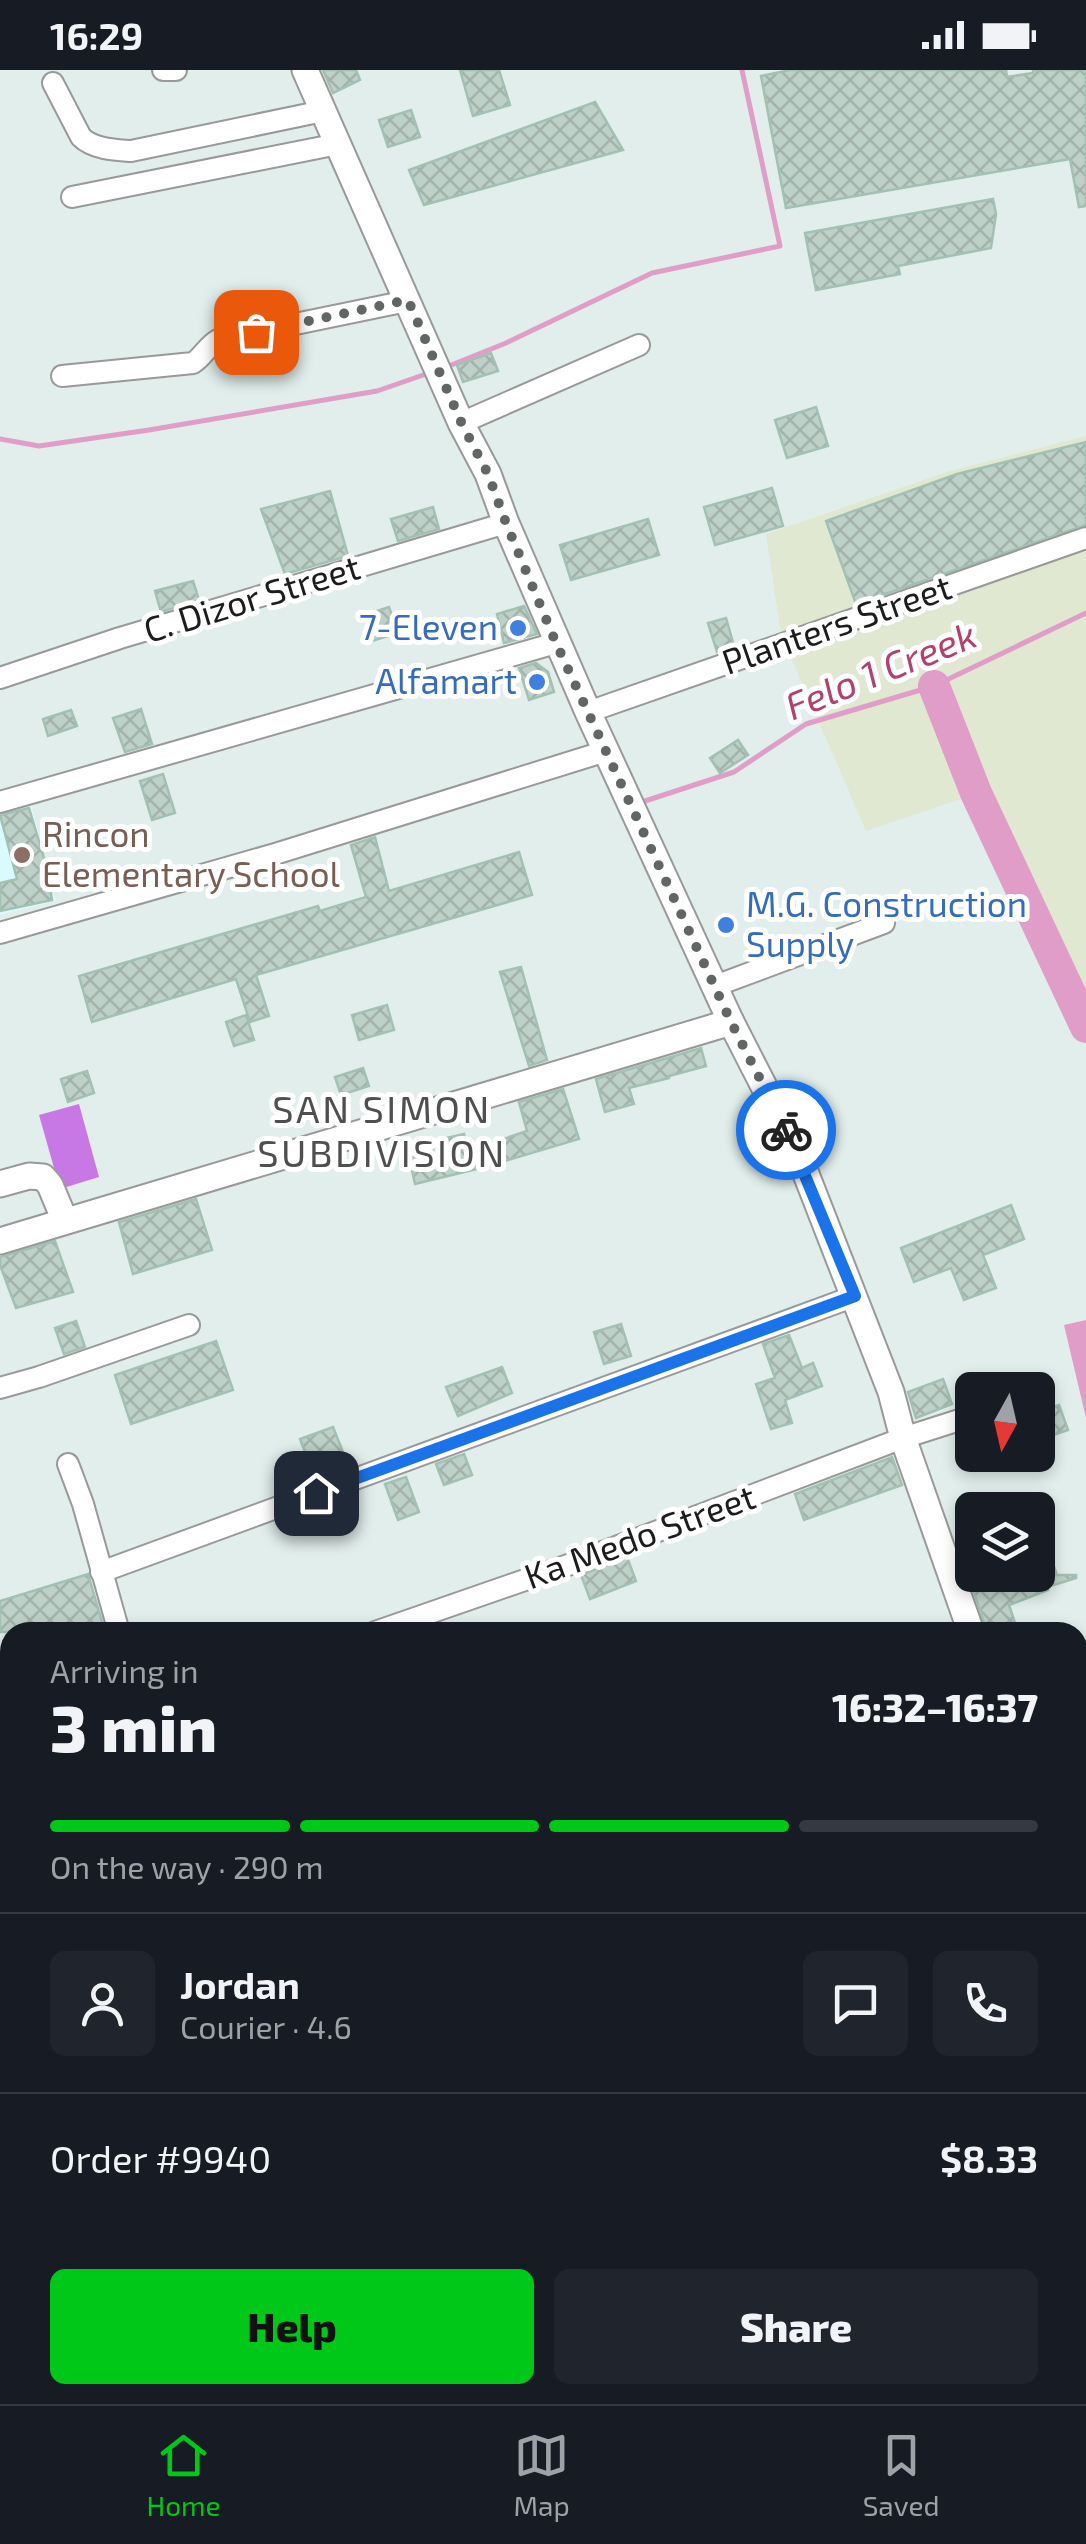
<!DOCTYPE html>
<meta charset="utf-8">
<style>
:root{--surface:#171b24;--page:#20242c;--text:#f1f3f6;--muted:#9ea1a6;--line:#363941;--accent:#00c819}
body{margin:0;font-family:"Exo 2",sans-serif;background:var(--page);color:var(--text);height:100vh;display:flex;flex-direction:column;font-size:38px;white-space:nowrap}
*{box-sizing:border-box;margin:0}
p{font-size:32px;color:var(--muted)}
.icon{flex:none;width:55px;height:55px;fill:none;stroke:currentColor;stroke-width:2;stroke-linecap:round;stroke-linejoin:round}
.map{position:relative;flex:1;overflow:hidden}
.side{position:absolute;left:0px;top:1552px;width:1088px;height:782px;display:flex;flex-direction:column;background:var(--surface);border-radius:30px 30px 0 0;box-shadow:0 5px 15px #0003}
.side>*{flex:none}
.needle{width:65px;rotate:188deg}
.buttons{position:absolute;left:955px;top:1302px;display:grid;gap:20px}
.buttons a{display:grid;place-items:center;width:100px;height:100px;border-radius:15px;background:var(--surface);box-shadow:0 5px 15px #0003;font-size:50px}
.pin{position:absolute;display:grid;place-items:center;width:85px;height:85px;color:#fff;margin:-42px;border-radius:20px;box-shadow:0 5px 15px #0006}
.courier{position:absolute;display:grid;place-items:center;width:100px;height:100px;margin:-50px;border:8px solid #1a73e8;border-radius:50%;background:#fff;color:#222;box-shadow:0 2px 12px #0007}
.summary em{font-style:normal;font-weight:800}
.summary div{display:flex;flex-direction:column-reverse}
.summary{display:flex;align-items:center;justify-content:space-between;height:170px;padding:0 50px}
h1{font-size:65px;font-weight:800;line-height:75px}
.bar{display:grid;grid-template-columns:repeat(4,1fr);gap:15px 10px;align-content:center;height:120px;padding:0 50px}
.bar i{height:12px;border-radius:8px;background:var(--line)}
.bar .current{background:var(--accent)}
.bar p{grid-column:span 4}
.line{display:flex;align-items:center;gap:25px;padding:0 50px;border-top:2px solid var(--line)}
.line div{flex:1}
.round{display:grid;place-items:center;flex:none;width:105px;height:105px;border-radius:15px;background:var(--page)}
.cta{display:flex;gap:20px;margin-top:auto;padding:20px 50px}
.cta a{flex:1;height:115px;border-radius:15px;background:var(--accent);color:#111;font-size:40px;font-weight:800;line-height:115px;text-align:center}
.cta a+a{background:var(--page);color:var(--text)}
.status{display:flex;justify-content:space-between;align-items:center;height:70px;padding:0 50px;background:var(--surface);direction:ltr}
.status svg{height:28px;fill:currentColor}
.tab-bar{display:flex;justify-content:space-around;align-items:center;height:140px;border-top:2px solid var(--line);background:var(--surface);font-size:28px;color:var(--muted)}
.tab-bar a{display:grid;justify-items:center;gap:5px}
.tab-bar .current{color:var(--accent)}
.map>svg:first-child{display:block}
.industrial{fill:#e1e8d2}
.education{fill:#d9faff}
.pitch{fill:#c878e4}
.water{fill:#e09dc8}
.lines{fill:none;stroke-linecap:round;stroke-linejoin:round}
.stream{stroke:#e09dc8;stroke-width:5}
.river{stroke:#e09dc8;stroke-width:32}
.building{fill:url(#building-cross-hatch);stroke:#a2c1b3;stroke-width:2.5}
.minor-casing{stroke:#999;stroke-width:24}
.tertiary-casing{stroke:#999;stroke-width:29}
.minor{stroke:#fff;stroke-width:20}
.tertiary{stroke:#fff;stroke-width:25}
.done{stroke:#616664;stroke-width:10;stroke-dasharray:0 18}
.route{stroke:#1a73e8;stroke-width:12}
.shop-dot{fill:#3f7fe0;stroke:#fff;stroke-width:4}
.education-dot{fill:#8d6e63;stroke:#fff;stroke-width:4}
.labels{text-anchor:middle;stroke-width:10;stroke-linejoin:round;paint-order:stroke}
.street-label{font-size:35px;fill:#1c1c1c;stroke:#fff}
.shop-label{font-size:35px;fill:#366cbe;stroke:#fff;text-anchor:end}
.education-label{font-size:35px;fill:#785e54;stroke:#fff;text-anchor:start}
.water-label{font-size:38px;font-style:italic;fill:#b1426c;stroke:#fff}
.neighbourhood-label{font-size:38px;letter-spacing:2.5px;fill:#4f4f4f;stroke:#fff}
</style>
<div class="status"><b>16:29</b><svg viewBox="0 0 49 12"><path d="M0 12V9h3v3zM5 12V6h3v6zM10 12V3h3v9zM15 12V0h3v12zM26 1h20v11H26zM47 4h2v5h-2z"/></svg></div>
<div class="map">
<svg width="1086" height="2334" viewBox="0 0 1086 2334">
<defs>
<pattern id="building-cross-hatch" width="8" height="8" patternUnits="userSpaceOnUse" patternTransform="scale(2.5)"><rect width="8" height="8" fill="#bed1c8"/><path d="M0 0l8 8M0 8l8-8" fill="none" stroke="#a3b3ab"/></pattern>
</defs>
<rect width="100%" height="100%" fill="#e1eeeb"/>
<!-- industrial -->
<g class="industrial">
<path d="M1086,366v593l-110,-235 -110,37 -85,-197 -15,-100 184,-63z"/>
<path d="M1086,2132v200l-6,2h-461l-4,-9h463v-190z"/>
</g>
<!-- education -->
<path class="education" d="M30,730l26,101 -56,14v-106z"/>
<!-- pitch -->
<path class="pitch" d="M79,1034l20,73 -39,12 -21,-74z"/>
<!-- water -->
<path class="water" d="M1086,1250v98l-22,-93z"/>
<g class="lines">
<!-- stream -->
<g class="stream">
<path d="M444,298l62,-25 146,-70 128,-27 -38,-176"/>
<path d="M0,369l39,7 110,-16 228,-39 52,-18"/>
<path d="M642,732l92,-30 72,-48 128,-38 152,-73"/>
</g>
<!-- river -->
<path class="river" d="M934,616l42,107 110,234"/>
</g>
<!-- building -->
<g class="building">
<path d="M323,0h33l4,10 -27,13z"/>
<path d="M460,0h39l11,35 -37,11z"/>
<path d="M790,0h216l1,7 26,-4v-3h53v136l-7,1 -9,-48 -284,49 -25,-132z"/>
<path d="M595,32l28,48 -199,55 -15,-35z"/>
<path d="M411,40l9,27 -32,10 -9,-27z"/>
<path d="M993,129l3,15 -5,34 -93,18 2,8 -84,16 -11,-57z"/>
<path d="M491,283l7,18 -35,11 -6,-17z"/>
<path d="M816,337l12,39 -41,12 -12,-38z"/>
<path d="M1086,372v83l-230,79 -30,-83 131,-47z"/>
<path d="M772,418l11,38 -68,19 -11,-38z"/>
<path d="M330,421l18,65 -63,18 -24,-65z"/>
<path d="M433,437l6,22 -41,12 -7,-22z"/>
<path d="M648,449l11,36 -88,25 -11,-35z"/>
<path d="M193,511l6,19 -38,12 -6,-21z"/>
<path d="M524,536l13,28 -33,9 -7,-29z"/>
<path d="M389,537l9,26 -26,8 -8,-26z"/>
<path d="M726,548l8,28 -17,6 -9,-29z"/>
<path d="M536,593l12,9 6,20 -25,8 -10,-32z"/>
<path d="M141,639l11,35 -27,8 -12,-34z"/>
<path d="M71,640l6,16 -29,10 -5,-17z"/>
<path d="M738,670l10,15 -28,18 -10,-15z"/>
<path d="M163,704l12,39 -23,7 -12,-39z"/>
<path d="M29,738l18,60 5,32 -52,11v-28l17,-4 -17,-64z"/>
<path d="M375,767l14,54 130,-39 13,43 -276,80 13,41 -19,6 -14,-43 -144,43 -13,-46 239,-70 2,5 46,-14 -15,-52z"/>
<path d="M521,897l26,93 -18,6 -29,-94z"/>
<path d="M387,935l7,25 -35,10 -7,-25z"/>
<path d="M246,945l8,25 -20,6 -8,-24z"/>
<path d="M701,978l5,18 -37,10v2l-40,10 5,16 -29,8 -9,-33z"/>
<path d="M363,998l6,18 -28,9 -6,-18z"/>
<path d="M87,1001l7,22 -26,9 -7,-23z"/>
<path d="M563,1019l16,50 -98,29 -66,16 -8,-37 57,-13 4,17 59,-20 -8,-29z"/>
<path d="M196,1129l16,51 -79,24 -14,-52z"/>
<path d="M1011,1135l13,34 -41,16 13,33 -32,12 -13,-32 -37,14 -13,-34z"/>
<path d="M55,1171l18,51 -57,16 -16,-43v-8z"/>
<path d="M76,1251l9,26 -21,7 -9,-26z"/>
<path d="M621,1254l10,32 -27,8 -10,-32z"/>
<path d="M789,1265l13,33 11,-5 9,23 -37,14 7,23 -21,6 -15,-45 19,-6 -12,-34z"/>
<path d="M216,1271l17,49 -102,34 -16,-49z"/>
<path d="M502,1297l10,26 -54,23 -12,-29z"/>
<path d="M943,1309l9,25 -36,14 -8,-26z"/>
<path d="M1059,1335l9,25 -20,7 -9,-25z"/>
<path d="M333,1357l12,30 -33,13 -12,-31z"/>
<path d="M464,1384l8,21 -28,10 -8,-21z"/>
<path d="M892,1387l10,28 -98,35 -9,-26z"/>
<path d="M406,1407l13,35 -21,8 -13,-36z"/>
<path d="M627,1487l9,24 -46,18 -9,-24z"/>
<path d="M1052,1491l5,14h19v3l-29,9 1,3 -39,15 9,27h-31l-14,-43 38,-14h27v-10z"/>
<path d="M88,1504l17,58h-105v-31z"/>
</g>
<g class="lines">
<defs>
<g id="minor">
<path d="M163,0h13"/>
<path d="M53,13l28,54c12,12 34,13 50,14l192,-40"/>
<path d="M72,127l266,-53"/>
<path d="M62,306l131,-13c10,-6 14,-17 25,-23l189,-39"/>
<path d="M461,353l178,-78"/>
<path d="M0,608l120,-40 386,-115"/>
<path d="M588,642l498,-174"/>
<path d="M0,732l556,-159"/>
<path d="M0,863l275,-79 331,-103"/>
<path d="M715,916l169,-63"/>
<path d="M0,1318l39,-11 150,-52"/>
<path d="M68,1394l15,40 36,128"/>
<path d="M101,1502l754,-276"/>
<path d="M375,1562l196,-68 332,-126 69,-22"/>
<path d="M1078,1680l8,-3"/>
<path d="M1078,1771l8,-2"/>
<path d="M0,1920l10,-3"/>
<path d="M413,2325l4,9"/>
</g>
<g id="tertiary">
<path d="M305,0l156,353 27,51 18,49 82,189 143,310 66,129 94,241 12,46 68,194"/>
<path d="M0,1114l29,-8 14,1 7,8 15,36"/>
<path d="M0,1171l731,-219"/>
<path d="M1078,1841l8,19"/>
</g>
</defs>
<!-- minor casing -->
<use href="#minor" class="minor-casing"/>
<!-- tertiary casing -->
<use href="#tertiary" class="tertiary-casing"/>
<!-- minor -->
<use href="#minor" class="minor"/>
<!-- tertiary -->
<use href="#tertiary" class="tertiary"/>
</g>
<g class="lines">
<!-- done -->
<path class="done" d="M256,262l152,-32 54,124 26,50 18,49 50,120 175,379 55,108"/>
<!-- route -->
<path class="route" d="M316,1423l539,-197 -69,-166"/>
</g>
<!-- markers -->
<g class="shop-dot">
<circle cx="518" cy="558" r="10"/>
<circle cx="537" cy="612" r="10"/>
<circle cx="726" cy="855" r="10"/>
</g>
<circle class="education-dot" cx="22" cy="785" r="10"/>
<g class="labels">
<!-- street labels -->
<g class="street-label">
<text transform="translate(252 529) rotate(-17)" y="12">C. Dizor Street</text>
<text transform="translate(837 555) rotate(-19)" y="12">Planters Street</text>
<text transform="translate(640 1467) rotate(-20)" y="12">Ka Medo Street</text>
</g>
<!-- shop labels -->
<g class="shop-label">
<text x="498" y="570">7-Eleven</text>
<text x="517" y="624">Alfamart</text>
<text x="746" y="847" text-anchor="start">M.G. Construction<tspan x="746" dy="40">Supply</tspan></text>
</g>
<!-- education labels -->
<g class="education-label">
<text x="42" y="777">Rincon<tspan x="42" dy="40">Elementary School</tspan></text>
</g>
<!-- water labels -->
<g class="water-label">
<text transform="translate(881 601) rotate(-22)" y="13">Felo 1 Creek</text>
</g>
<!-- neighbourhood labels -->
<g class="neighbourhood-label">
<text x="382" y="1053">SAN SIMON<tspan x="382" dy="44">SUBDIVISION</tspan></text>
</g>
</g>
</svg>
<div class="buttons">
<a><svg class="needle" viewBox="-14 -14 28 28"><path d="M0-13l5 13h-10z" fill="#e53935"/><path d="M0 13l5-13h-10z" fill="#9ea1a6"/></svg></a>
<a><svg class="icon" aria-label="layers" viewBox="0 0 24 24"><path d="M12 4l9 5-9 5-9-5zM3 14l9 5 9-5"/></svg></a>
</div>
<div class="pin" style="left:256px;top:262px;background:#ea580c"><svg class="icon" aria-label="bag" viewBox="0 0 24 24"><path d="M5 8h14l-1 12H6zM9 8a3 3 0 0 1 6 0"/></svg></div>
<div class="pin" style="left:316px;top:1423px;background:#1f2937"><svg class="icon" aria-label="home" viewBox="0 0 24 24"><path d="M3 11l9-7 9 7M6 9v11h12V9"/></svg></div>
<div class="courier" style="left:786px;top:1060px"><svg class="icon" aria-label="bike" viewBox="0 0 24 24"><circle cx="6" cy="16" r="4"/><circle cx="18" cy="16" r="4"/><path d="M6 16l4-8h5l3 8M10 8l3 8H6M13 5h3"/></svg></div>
<section class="side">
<div class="summary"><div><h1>3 min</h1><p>Arriving in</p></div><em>16:32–16:37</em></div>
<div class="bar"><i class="current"></i><i class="current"></i><i class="current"></i><i></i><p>On the way · 290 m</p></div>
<div class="line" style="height:180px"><a class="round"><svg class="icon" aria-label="person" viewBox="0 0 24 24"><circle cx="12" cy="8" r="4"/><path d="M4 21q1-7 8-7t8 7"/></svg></a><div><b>Jordan</b><p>Courier · 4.6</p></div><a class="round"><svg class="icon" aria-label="chat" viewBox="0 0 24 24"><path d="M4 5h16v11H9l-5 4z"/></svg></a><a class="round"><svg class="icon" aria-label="phone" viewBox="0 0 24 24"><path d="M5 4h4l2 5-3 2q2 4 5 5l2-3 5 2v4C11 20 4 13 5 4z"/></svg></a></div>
<div class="line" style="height:130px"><div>Order #9940</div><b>$8.33</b></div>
<div class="cta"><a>Help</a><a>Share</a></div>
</section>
</div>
<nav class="tab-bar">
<a class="current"><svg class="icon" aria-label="home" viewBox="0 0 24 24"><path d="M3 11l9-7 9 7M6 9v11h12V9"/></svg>Home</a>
<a><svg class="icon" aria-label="map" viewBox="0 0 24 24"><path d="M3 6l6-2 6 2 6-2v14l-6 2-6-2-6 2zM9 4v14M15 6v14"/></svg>Map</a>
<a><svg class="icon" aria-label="saved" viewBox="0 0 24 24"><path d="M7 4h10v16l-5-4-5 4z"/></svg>Saved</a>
</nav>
